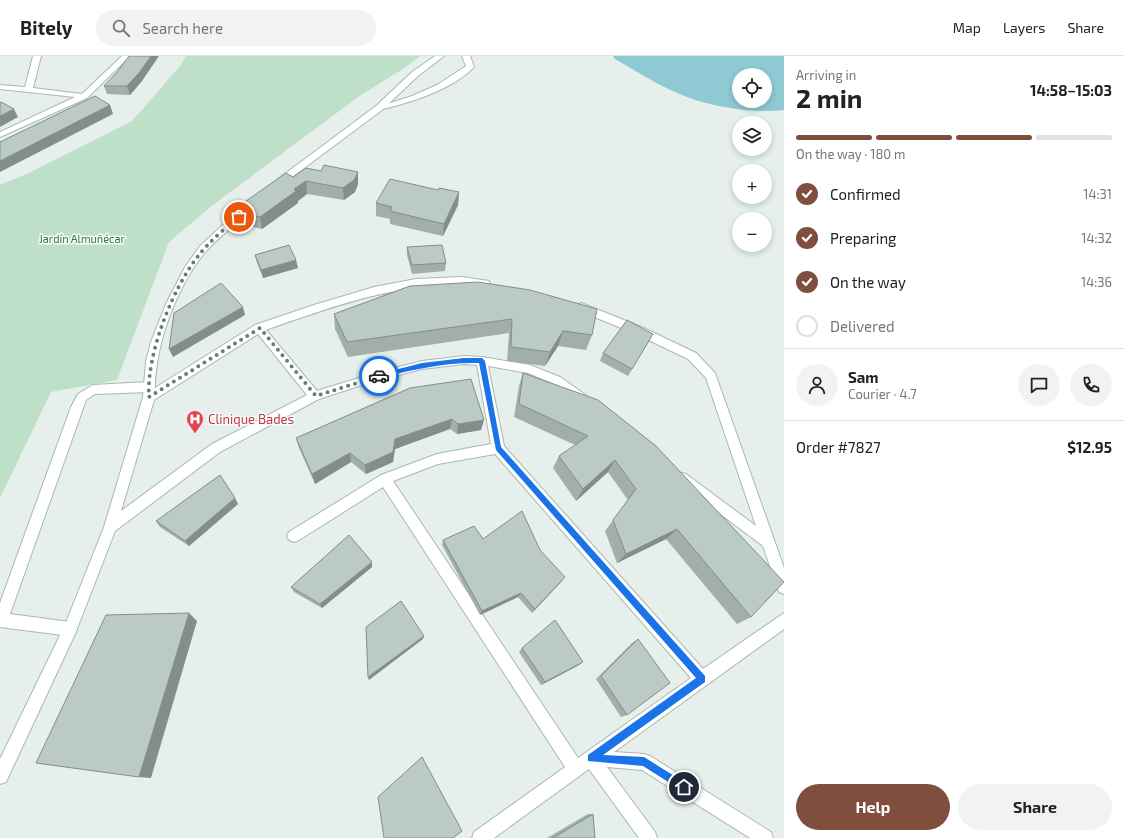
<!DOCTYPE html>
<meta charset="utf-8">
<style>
:root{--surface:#fff;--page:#f2f2f2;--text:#222;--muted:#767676;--line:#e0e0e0;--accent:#804e3d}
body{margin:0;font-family:"Exo 2",sans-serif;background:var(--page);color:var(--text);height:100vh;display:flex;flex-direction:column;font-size:15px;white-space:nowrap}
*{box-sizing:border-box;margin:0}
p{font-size:13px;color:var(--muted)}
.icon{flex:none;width:22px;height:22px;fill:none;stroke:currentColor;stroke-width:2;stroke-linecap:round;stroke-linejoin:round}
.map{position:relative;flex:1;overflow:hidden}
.panel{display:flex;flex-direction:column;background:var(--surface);width:340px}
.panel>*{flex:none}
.fabs{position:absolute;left:732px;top:12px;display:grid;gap:8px}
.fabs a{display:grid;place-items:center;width:40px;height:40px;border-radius:50%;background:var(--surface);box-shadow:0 2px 6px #0003;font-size:20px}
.pin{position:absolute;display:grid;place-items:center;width:34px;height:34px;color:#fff;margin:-17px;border:2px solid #fff;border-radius:50%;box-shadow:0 1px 4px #0007}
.courier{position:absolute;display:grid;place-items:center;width:40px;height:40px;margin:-20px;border:3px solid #1a73e8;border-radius:50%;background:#fff;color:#222;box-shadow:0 1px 5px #0007}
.headline em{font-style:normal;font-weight:700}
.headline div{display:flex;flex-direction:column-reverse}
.headline{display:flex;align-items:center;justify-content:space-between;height:68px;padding:0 12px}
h1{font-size:26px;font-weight:700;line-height:30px}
.bar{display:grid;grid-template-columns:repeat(4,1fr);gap:6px 4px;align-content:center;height:48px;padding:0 12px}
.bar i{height:5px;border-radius:3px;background:var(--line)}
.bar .active{background:var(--accent)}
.bar p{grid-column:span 4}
.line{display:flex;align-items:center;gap:10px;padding:0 12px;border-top:1px solid var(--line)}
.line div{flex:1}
.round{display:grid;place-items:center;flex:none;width:42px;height:42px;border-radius:21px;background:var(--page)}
ol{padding:0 12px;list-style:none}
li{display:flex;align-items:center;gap:12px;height:44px}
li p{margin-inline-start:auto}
li .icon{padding:4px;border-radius:50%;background:var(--accent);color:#fff;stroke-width:4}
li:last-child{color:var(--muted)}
li i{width:22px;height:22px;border:2px solid var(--line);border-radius:50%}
.cta{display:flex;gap:8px;margin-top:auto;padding:8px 12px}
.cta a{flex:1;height:46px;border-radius:24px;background:var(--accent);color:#fff;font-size:16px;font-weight:700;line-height:46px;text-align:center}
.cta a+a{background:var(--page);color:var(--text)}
header{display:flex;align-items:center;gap:24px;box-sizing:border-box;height:56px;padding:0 20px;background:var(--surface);border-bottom:1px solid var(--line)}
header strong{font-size:19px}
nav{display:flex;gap:22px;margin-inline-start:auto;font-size:14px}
.search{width:280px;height:36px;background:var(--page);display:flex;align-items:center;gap:10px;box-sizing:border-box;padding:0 14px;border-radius:22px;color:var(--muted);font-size:15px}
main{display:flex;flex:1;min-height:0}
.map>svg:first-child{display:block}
.green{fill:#bfe0c8}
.water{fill:#8ec9d4;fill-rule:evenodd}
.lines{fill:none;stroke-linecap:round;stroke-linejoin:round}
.lane-casing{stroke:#a8b8b2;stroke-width:2}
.street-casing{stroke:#a8b8b2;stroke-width:2}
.lane{fill:#fff;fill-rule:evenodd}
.street{fill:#fff;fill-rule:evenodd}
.wall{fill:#a1aea9}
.shaded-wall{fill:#838d89}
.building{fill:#bbcac4;stroke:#838d89}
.route{fill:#1a73e8}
.done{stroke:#687f78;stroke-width:4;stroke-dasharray:0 7.2}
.labels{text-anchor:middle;stroke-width:3;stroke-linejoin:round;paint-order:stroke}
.far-park-label{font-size:11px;fill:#2d7a4b;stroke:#f7fbf9}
.health-label{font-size:13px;fill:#be3a42;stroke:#f7fbf9;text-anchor:start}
</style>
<header>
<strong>Bitely</strong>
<div class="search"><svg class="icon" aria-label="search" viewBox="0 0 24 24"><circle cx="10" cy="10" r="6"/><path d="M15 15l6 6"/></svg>Search here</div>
<nav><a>Map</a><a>Layers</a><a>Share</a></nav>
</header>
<main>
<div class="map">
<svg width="784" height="782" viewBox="0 0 784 782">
<rect width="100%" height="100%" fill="#e6efeb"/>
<!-- green -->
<path class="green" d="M186,0h234l-14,11 -45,28 -73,54 -75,56 -44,37 -52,138 -66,12 -51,106v-313l29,-12 103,-52 49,-56z"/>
<!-- water -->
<path class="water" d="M613,0h171v54c-33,4 -79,-4 -109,-18 -21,-9 -40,-22 -60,-33zM739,19h26v26h-26z"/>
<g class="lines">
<defs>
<g id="lane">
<path d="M462,0h8l4,11c-22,23 -65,36 -95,43l-4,-2 37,-12 25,-11 29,-19z"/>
<path d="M148,326l4,2 2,3 -2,3 -4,2 -53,2 -9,6 -76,214 60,8 5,2 2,5 -2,5 -5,2 -70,-9v-24l71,-196 7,-13 15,-9z"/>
</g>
<g id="street">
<path d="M33,0h8l-8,32 49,6 40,-38h8l-43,42 -87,39v-5l75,-35 -75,-8v-4l25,2z"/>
<path d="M435,0h9l-26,20 -36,34 -102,76h-6v-4l102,-76 36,-34z"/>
<path d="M250,149l5,3 -2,2c-16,13 -32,25 -46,40 -29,33 -52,94 -52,138l100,-63 59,-20 60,-18 42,-8 46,-2 27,4 1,3 -5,4c-76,-10 -148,17 -219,42l51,61 51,-16 54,-14 42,-5 18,1 48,8 30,12 27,19 2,3 -2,3 -4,2 -31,-21 -24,-10 -40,-7 16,80 199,223 81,-56v16l-170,123 30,2 6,2 121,76 2,6h-23l-108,-68 -35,-3 48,65 2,6h-18l-50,-69 -95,69h-22l2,-6 91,-65 -182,-280 -84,53 -5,2 -5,-2 -2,-4 2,-4 92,-57 56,-21 54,-10 -14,-79 -13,-1 -42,5 -54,14 -49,16 -99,53 -105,79 -40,103 -69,148 -6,2v-25l65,-134 39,-98 39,-130 3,-36 5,-19 15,-38 19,-37 15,-21 26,-24zM258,278l49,61 -95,49 -91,67 33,-111zM495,398l196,224 -113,80 -185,-277 45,-17z"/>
<path d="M581,247l63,25 52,25 19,20 69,195v26l-5,-2 -16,-46 -85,-64 -2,-4 2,-4 4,-1 4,1 70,52 -50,-148 -18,-19 -52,-25 -59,-24 -1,-3z"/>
</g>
</defs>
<!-- lane casing -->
<use href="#lane" class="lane-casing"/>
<!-- street casing -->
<use href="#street" class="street-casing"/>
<!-- lane -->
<use href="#lane" class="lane"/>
<!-- street -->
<use href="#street" class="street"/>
</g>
<!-- wall -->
<g class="wall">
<path d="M142,25l-12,14 -23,-1 -3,-8z"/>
<path d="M321,115l37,1v12l-3,8 -11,8 -37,-6 -9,7v2l-36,26 -13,-3 -10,-6 -3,-12 57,-31z"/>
<path d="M438,134l21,2 -1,13 -15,31 -53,-12v-5l-14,-3v-13z"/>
<path d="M407,191l39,16 -1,8 -33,3 -5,-19z"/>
<path d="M255,199l43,13 -35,10 -6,-15z"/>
<path d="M410,230l182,49 -6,15 -28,-4 -13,20 -38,-5 2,-28 -161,24 -13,-28 -1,-15z"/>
<path d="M653,278l-25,42 -28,-15 3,-8z"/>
<path d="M523,317l75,27 153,217 -14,7 -71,-85 -49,24 -12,-32 23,-31 -20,-28 -32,29 -23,-33 6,-12 16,-11 -61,-28 5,-31z"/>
<path d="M410,332l71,42 -24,4 -7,-5 -55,20 -2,13 -27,12 -15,-12 -36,22 -16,-36 -3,-10z"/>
<path d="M238,448l-49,42 -29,-19 -4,-6z"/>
<path d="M483,483l57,11 21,32 -29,31 -14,-16 -38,18 -38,-70 1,-5z"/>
<path d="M372,511l-50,41 -28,-16 -3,-5z"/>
<path d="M638,583l-11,76 -6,2 -25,-38 36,-36z"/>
<path d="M522,592l57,17 -38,20 -22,-33z"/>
<path d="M588,758h5l2,24h-48z"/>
</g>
<!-- shaded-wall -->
<g class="shaded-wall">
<path d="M151,0h8l-17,25 -12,14 -3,-9z"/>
<path d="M110,49l3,9 -113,58v-11z"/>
<path d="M14,53l4,8 -18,10v-11z"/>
<path d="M358,116v12l-3,8 -11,8 -1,-12z"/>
<path d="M306,125l1,13 -9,7v2l-36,26 -2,-12 34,-28z"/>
<path d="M459,136l-1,13 -15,31 1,-12z"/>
<path d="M296,204l2,8 -35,10 -2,-8z"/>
<path d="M243,251l2,8 -72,42 -4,-8z"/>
<path d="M563,275l-5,15 -13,20 5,-14z"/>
<path d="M452,363l-2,10 -55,20 -2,13 -27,12 -1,-9 30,-26z"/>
<path d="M484,364l-3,10 -24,4 1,-10z"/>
<path d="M350,397l1,9 -36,22 -3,-10z"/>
<path d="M615,404l-7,12 -32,29 7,-12z"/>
<path d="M235,442l3,6 -49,42 -4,-5z"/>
<path d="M677,473l-11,10 -49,24 9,-9z"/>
<path d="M372,506v5l-50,41 -2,-4z"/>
<path d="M565,521l-4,5 -29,31 3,-4z"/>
<path d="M521,537l-3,4 -38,18 2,-4z"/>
<path d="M189,557l8,8 -46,157 -12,-1z"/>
<path d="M424,580l-1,3 -54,41 -1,-3z"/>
<path d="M583,606l-4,3 -38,20 4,-3z"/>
</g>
<!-- building -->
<g class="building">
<path d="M129,0h22l-12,17 -12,13h-23l14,-15z"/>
<path d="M95,40l15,9 -110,56v-19z"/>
<path d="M1,46l13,7 -14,7v-13z"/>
<path d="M324,109l34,7 -4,8 -11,8 -37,-7 -12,8 2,2 -36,26 -14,-3 -10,-6 50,-35 7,4 13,-9 15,3z"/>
<path d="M390,123l48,11 1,-2 20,4 -15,32 -54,-13 2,-4 -16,-4z"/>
<path d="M289,189l7,15 -35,10 -6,-15z"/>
<path d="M442,189l4,18 -34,2 -5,-18z"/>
<path d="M478,226l52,8 67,19 -5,26 -29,-4 -13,21 -39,-5 1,-28 -165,23 -13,-28 76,-28z"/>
<path d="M221,227l22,24 -74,42 5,-36z"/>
<path d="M627,264l26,14 -21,35 -29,-16z"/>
<path d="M523,317l75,27 58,46 128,136 -33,35 -74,-88 -51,25 -13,-34 23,-31 -21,-29 -32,29 -24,-33 29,-20 -69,-32z"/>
<path d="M471,323l13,41 -26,4 -6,-5 -57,20 -2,13 -28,13 -15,-12 -38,21 -16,-36 114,-50z"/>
<path d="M220,419l15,23 -50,43 -29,-20z"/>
<path d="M522,455l18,39 25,27 -30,32 -14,-16 -39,18 -39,-71 31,-14 9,13z"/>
<path d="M349,479l23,27 -52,42 -29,-17z"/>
<path d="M401,545l23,35 -56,41 -2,-50z"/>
<path d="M189,557l-50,164 -103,-14 70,-148z"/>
<path d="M555,564l28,42 -38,20 -23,-34z"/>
<path d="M638,583l32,44 -43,32 -26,-39z"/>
<path d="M422,701l40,74 -9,7h-69l-6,-41z"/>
<path d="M593,758l2,24h-42z"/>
</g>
<!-- route -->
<path class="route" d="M464,302h18l3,3 16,86 204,229v6l-102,73 41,2 43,27v6h-6l-38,-24 -55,-5v-6l108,-77 -200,-228 -17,-87c-34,-1 -67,7 -100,15l-3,-2 3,-2 43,-11z"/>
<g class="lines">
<!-- done -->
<path class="done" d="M239,161c-14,11 -29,24 -40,38 -26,32 -53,100 -50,142l111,-69 56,68 63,-20"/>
</g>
<!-- icons -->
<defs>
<symbol id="hospital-pin" viewBox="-11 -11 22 30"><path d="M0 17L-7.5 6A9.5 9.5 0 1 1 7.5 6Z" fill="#e0444e" stroke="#f7fbf9"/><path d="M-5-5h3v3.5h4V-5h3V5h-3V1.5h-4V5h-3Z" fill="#fff"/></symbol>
</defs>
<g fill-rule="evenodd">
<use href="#hospital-pin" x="185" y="353" width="20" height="27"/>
</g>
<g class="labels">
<!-- far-park labels -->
<g class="far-park-label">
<text x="82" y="187">Jardín Almuñécar</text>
</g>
<!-- health labels -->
<g class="health-label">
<text x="208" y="368">Clinique Bades</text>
</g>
</g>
</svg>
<div class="fabs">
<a><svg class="icon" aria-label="locate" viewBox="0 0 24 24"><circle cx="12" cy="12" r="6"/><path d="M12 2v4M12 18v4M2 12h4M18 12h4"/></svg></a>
<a><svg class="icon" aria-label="layers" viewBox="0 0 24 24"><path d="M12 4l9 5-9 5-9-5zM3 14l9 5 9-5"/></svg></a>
<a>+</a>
<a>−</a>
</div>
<div class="pin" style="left:239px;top:161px;background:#ea580c"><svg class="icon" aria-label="bag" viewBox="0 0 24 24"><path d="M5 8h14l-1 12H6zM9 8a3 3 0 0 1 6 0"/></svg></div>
<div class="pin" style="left:684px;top:731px;background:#1f2937"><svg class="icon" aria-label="home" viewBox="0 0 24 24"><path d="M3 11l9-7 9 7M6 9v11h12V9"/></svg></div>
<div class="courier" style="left:379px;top:320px"><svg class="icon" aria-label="car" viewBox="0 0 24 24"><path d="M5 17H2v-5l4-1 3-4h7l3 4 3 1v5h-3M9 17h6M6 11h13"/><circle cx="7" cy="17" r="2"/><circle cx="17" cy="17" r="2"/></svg></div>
</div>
<section class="panel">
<div class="headline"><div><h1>2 min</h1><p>Arriving in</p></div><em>14:58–15:03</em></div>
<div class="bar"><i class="active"></i><i class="active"></i><i class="active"></i><i></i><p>On the way · 180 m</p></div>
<ol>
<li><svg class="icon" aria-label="check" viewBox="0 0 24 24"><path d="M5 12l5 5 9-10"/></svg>Confirmed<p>14:31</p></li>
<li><svg class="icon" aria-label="check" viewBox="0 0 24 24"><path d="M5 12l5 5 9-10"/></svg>Preparing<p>14:32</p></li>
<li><svg class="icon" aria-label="check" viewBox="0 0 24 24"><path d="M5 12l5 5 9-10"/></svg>On the way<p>14:36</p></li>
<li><i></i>Delivered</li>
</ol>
<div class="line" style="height:72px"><a class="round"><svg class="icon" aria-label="person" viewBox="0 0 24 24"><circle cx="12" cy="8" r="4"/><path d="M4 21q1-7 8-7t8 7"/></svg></a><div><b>Sam</b><p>Courier · 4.7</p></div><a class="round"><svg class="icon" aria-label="chat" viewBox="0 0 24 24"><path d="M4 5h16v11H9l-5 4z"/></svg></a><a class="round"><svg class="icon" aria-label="phone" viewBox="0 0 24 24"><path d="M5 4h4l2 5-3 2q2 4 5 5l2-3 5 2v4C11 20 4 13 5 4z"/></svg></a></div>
<div class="line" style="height:52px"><div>Order #7827</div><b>$12.95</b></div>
<div class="cta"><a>Help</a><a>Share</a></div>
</section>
</main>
